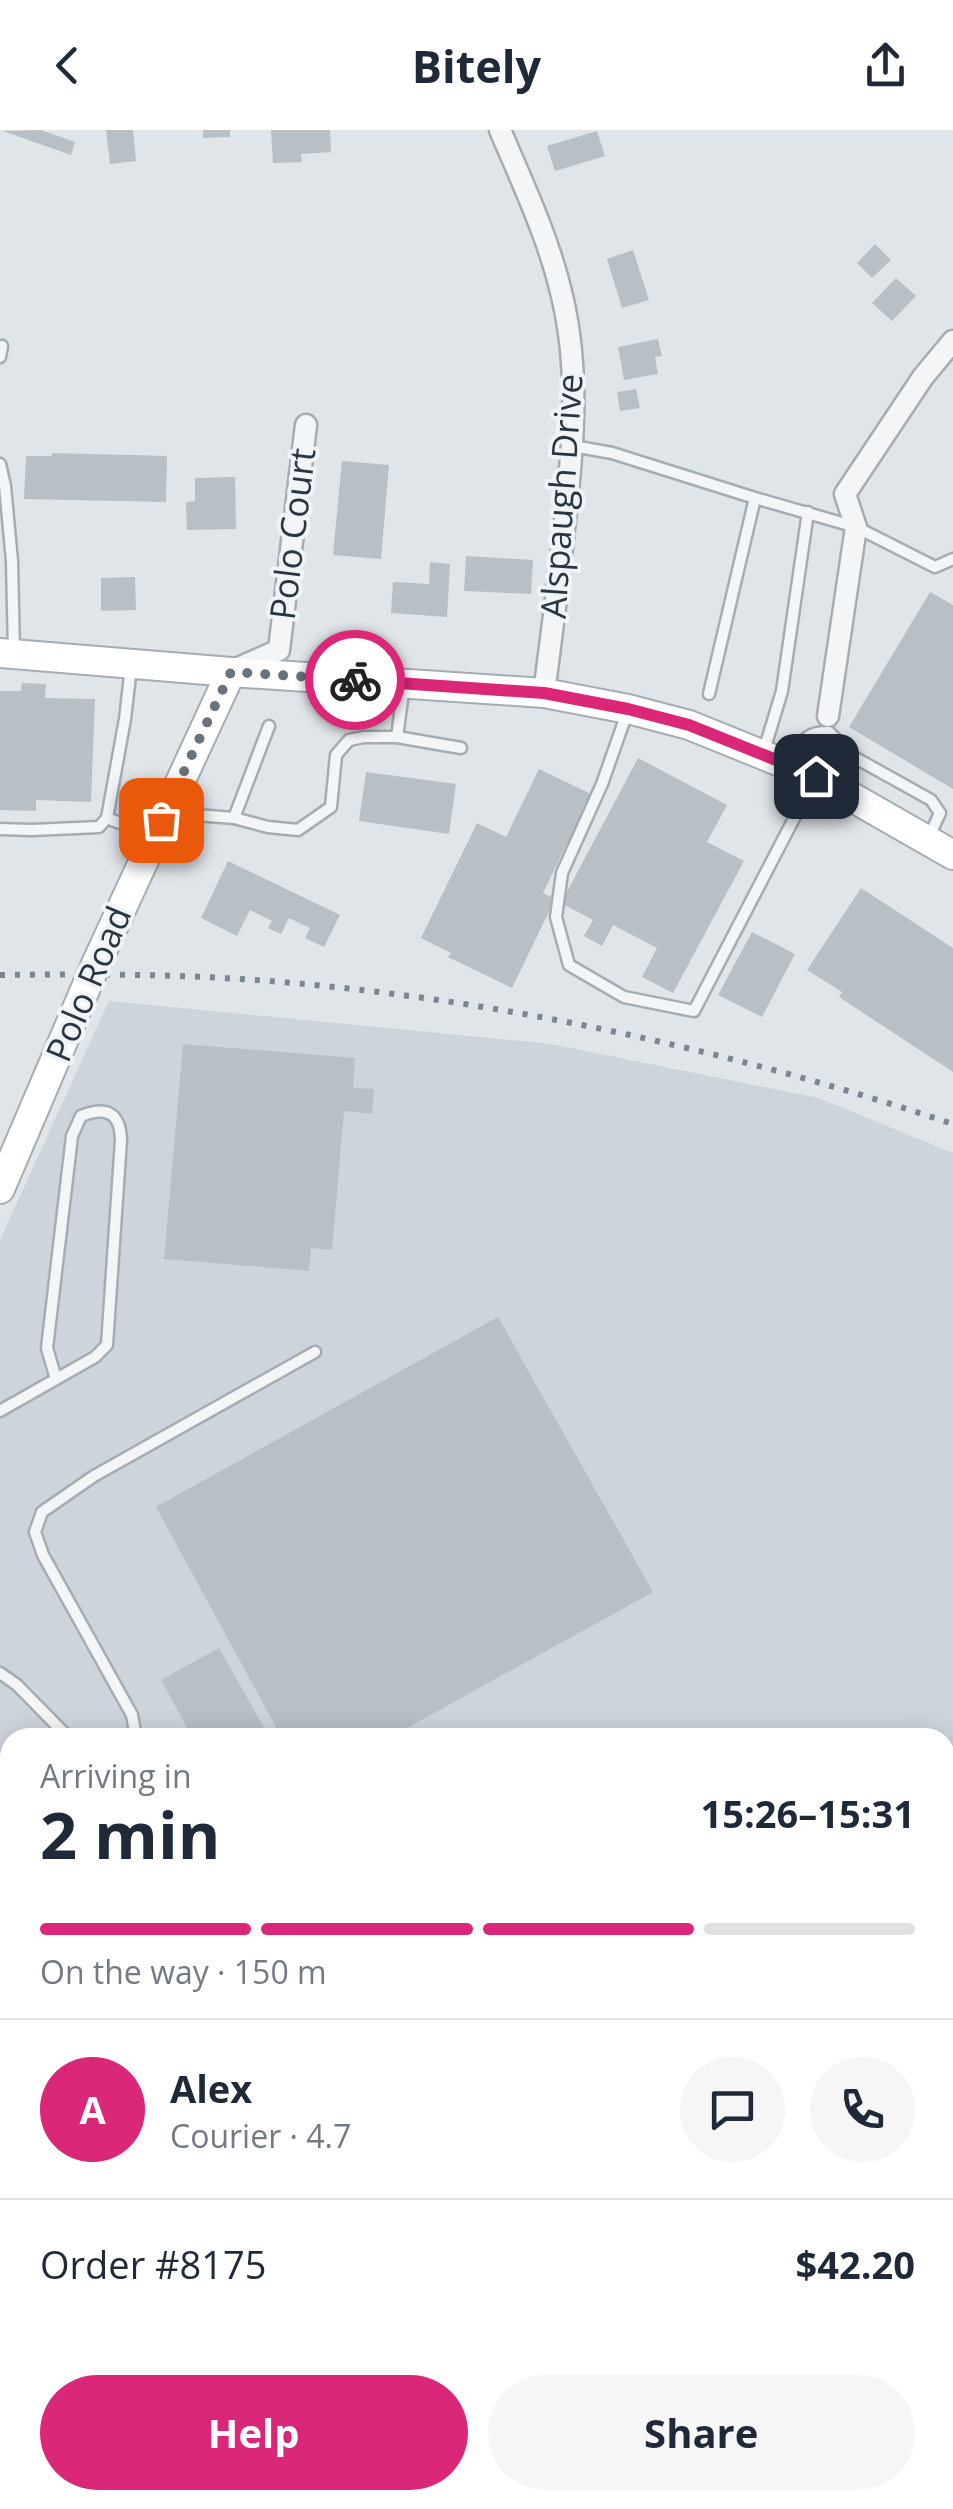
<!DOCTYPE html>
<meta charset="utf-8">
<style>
:root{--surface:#fff;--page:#f6f6f7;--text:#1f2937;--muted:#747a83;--line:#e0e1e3;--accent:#db2777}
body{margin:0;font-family:"Open Sans",sans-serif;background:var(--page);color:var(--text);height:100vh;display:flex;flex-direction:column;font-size:38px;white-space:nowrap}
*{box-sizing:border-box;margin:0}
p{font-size:32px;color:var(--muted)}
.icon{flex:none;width:55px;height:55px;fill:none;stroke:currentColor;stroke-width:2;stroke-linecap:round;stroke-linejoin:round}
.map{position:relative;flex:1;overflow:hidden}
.drawer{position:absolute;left:0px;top:1598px;width:955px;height:782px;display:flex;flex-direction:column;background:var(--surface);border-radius:30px 30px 0 0;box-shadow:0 5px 25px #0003}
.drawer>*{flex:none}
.pin{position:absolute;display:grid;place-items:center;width:85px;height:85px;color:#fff;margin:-42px;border-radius:20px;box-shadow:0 5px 15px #0006}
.courier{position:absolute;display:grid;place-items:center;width:100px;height:100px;margin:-50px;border:8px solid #db2777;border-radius:50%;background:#fff;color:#222;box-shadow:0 2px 12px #0007}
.head em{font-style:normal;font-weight:700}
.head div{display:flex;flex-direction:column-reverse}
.head{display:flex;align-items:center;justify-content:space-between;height:170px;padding:0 40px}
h1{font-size:65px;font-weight:700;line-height:75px}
.bar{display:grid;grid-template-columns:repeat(4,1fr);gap:15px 10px;align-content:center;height:120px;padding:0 40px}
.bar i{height:12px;border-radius:8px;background:var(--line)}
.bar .on{background:var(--accent)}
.bar p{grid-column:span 4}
.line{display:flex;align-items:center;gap:25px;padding:0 40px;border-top:2px solid var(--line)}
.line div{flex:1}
.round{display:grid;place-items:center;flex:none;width:105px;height:105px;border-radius:52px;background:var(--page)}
.button{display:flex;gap:20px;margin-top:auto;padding:20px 40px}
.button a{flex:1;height:115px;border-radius:60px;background:var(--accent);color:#fff;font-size:40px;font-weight:700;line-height:115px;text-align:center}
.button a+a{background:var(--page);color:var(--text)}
header{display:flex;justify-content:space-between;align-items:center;height:130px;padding:0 40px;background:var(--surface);font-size:45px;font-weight:700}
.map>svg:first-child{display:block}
.built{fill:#ced4db}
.building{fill:#b8bfc5}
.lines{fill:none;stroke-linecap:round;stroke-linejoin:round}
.lane-casing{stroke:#a5adb3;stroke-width:15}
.street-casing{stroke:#a5adb3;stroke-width:25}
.secondary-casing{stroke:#a5adb3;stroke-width:32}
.lane{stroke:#f3f5f7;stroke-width:10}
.street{stroke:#f3f5f7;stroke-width:20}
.secondary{stroke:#fff;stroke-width:28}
.rail{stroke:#7a8792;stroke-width:6;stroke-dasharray:5 10;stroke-linecap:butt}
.done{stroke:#69737b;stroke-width:10;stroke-dasharray:0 18}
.route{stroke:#db2777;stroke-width:12}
.labels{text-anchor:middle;stroke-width:8;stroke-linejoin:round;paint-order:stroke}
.street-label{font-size:35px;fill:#293540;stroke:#f0f4f6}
</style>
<header><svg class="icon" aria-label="back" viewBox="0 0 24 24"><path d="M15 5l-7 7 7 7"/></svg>Bitely<svg class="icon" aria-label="share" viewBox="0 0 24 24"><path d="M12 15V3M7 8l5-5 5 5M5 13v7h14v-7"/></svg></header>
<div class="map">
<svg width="953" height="2379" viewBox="0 0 953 2379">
<rect width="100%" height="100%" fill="#e0e5e9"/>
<!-- built -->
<path class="built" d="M109,871l442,43 268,54 134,55v1356h-382l-7,-9h381v-762h-935v27l-10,-13v-512z"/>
<!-- building -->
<g class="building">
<path d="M41,0l34,12 -4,13 -68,-24z"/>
<path d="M106,0h27l3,31 -26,3z"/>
<path d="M203,0h27v7l-27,1z"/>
<path d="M271,0h59l1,22 -30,2 1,8 -29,1z"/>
<path d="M597,1l8,25 -50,15 -8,-25z"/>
<path d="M875,114l16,16 -19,18 -15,-15z"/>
<path d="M633,120l16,50 -27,8 -15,-49z"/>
<path d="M896,148l20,18 -24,25 -20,-18z"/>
<path d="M658,209l4,17 -7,1 3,17 -34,6 -6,-33z"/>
<path d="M636,259l4,19 -20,3 -3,-19z"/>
<path d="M52,323l115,3 -1,46 -142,-3 2,-43h26z"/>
<path d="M342,331l47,4 -8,94 -48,-4z"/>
<path d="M235,347l1,52 -49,1 -1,-28 9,-1v-23z"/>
<path d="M466,426l67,4 -2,34 -67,-3z"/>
<path d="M430,432l20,2 -3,53 -56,-4 2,-31 36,2z"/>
<path d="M135,447l1,33 -35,1v-33z"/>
<path d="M930,462l23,13v184l-104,-62z"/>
<path d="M22,553l24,1 -1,14 50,1 -4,103 -55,-2v11l-36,-1v-119h21z"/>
<path d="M638,628l89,47 -20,37 37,19 -71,132 -31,-16 15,-29 -44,-23 -11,21 -18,-10 9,-16 -32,-17z"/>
<path d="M539,639l52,25 -48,99 12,6 -43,89 -64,-31 3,-4 -30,-15 56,-115 29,14z"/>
<path d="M366,642l90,12 -7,50 -90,-13z"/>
<path d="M228,731l112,54 -16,32 -19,-9 5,-10 -21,-10 -8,16 -13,-6 4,-7 -22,-11 -13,26 -36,-18z"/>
<path d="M861,758l92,60v124l-114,-75 3,-5 -35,-22z"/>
<path d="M752,802l43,22 -33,63 -44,-22z"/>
<path d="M183,914l172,14 -2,30 21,1 -2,25 -28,-3 -12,139 -21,-2 -2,23 -145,-12z"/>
<path d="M498,1187l155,275 -264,146h-107l-126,-231z"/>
<path d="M219,1518l51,90h-77l-32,-58z"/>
<path d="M0,1926l10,10v12l-10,9z"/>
<path d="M3,2141l7,10v5l-10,8v-21z"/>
<path d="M97,2370h31l4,9h-33l-4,-8z"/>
<path d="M271,2370h25l6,9h-47z"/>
</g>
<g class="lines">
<defs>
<g id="lane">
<path d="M0,227l2,-11"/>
<path d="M573,316l39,7 143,45 101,29 79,40 18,-8"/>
<path d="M0,334l5,22 7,75 2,92"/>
<path d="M709,564l46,-196"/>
<path d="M628,580l-26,74 -40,89 -6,44 13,48 55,32 70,14 121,-233"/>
<path d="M397,607l64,11"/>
<path d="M763,624l19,-63 26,-179"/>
<path d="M789,633c13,-20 15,-32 40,-31l23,24 79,44 9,13 -12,26"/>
<path d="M171,683l63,5 34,9 30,3 33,-23 5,-52 13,-15 15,-3h33l7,-53"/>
<path d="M107,688l46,18"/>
<path d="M234,688l35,-92"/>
<path d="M0,699l32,1 67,-3 8,-9 18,-99 6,-52"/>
<path d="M0,1281l95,-54 12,-12 14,-205c-1,-28 -15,-34 -40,-24l-9,20 -25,212 9,31"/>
<path d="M0,1543l17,12 52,53"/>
<path d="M136,1608l-4,-23 -89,-160 -8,-23 7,-20 52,-36 221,-124"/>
<path d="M945,2196l8,15"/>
<path d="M945,2270l8,-4"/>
<path d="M651,2370l7,9"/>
<path d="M742,2379l17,-9"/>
</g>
<g id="street">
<path d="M500,0c23,54 49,109 62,166 17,71 12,142 4,214 -6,61 -14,122 -22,183"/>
<path d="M232,541l47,-21 27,-225"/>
<path d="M828,586l28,-189 -11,-33 78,-117 30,-36"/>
<path d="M0,2043l10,10"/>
<path d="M208,2370l6,9"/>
</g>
<g id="secondary">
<path d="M0,523l231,19 313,21 84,16 61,16 126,51 138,79"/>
<path d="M0,1059l96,-225 135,-292"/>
</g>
</defs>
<!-- lane casing -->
<use href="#lane" class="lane-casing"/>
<!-- street casing -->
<use href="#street" class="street-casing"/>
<!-- secondary casing -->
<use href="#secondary" class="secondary-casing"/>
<!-- lane -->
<use href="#lane" class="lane"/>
<!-- street -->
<use href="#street" class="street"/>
<!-- secondary -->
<use href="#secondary" class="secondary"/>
<!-- rail -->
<g class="rail">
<path d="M0,845c68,-1 137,-1 204,2 251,12 512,68 749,147"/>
<path d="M945,2017l8,14"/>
</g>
</g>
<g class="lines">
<!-- done -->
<path class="done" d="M161,690l70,-148 124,8"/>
<!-- route -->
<path class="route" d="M355,550l189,13 84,16 61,16 127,51"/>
</g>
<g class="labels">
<!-- street labels -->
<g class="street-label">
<text transform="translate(562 366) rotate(-86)" y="12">Alspaugh Drive</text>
<text transform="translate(293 404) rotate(-83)" y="12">Polo Court</text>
<text transform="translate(89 854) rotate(-67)" y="12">Polo Road</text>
</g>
</g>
</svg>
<div class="pin" style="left:161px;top:690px;background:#ea580c"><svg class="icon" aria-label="bag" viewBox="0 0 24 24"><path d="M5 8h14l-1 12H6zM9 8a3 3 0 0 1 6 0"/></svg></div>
<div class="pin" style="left:816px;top:646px;background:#1f2937"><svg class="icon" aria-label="home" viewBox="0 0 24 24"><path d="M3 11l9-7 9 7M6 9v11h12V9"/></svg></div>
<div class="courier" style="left:355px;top:550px"><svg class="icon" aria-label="bike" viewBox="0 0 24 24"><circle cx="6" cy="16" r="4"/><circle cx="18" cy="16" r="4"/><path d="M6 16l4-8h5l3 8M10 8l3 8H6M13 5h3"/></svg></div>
<section class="drawer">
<div class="head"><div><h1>2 min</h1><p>Arriving in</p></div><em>15:26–15:31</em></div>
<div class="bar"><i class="on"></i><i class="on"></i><i class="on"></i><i></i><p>On the way · 150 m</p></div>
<div class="line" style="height:180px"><b class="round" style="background:var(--accent);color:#fff">A</b><div><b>Alex</b><p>Courier · 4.7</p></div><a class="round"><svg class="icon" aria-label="chat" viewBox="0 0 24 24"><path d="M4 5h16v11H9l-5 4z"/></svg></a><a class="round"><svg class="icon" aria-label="phone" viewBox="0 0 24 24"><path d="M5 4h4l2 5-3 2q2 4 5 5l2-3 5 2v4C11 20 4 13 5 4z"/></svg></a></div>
<div class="line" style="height:130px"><div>Order #8175</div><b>$42.20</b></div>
<div class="button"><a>Help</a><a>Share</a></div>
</section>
</div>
